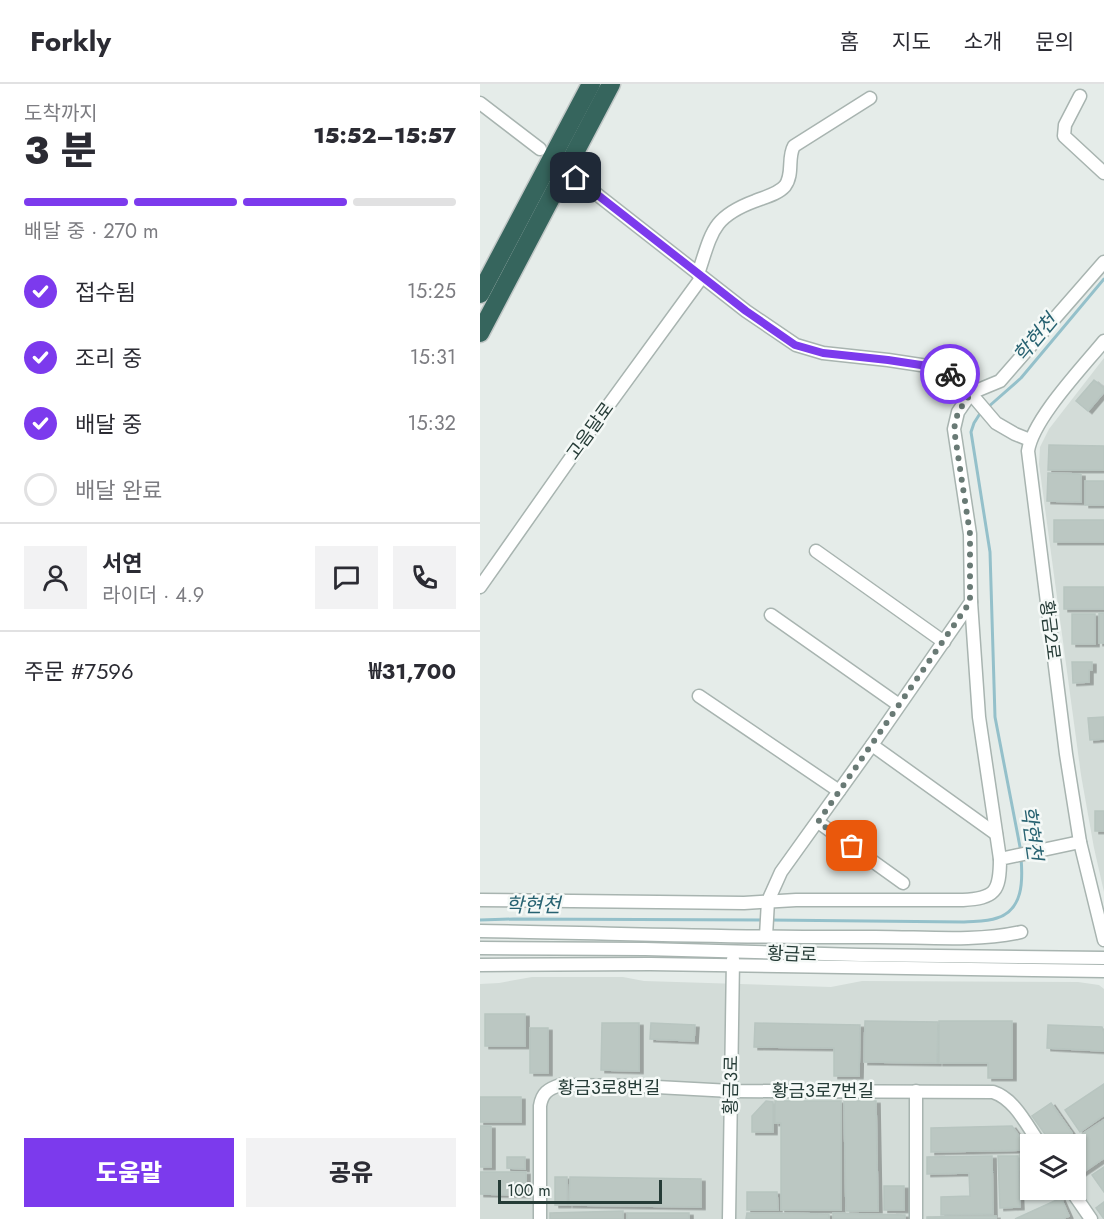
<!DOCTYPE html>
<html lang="ko">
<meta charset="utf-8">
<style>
:root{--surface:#fff;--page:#f2f2f3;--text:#2b2b33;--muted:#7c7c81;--line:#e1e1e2;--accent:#7c3aed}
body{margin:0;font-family:Jost,"Noto Sans KR",sans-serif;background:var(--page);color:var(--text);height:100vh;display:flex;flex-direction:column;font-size:22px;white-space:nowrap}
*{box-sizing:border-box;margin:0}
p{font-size:20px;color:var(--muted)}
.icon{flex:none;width:33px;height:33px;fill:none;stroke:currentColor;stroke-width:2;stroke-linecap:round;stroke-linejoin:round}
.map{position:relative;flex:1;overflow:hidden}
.panel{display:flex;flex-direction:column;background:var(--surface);width:480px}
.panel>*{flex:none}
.controls{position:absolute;left:540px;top:1050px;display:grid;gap:12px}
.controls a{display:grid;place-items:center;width:66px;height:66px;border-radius:0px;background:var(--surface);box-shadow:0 2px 4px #0004;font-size:30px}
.scale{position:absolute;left:18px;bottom:15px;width:164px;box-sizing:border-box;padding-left:6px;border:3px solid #263c37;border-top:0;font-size:16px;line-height:21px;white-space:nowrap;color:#263c37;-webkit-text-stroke:4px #f5f9f7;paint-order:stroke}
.pin{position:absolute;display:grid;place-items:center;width:51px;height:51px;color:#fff;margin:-26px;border-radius:12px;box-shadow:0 3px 9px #0006}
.courier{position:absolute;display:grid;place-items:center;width:60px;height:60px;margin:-30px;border:4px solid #7c3aed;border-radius:50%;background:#fff;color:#222;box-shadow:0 2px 8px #0007}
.headline em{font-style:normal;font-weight:800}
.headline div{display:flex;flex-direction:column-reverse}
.headline{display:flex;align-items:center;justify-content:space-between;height:102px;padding:0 24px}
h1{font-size:39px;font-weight:800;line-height:45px}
.bar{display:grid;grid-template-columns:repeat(4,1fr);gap:9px 6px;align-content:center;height:72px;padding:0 24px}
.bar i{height:8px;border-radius:4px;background:var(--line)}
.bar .on{background:var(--accent)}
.bar p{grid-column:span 4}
.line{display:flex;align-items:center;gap:15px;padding:0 24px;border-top:2px solid var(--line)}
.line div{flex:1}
.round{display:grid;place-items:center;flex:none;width:63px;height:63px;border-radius:0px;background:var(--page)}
ol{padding:0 24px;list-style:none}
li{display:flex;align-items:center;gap:18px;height:66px}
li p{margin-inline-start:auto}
li .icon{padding:6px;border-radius:50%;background:var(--accent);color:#fff;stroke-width:4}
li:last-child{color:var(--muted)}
li i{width:33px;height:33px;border:3px solid var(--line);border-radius:50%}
.button{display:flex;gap:12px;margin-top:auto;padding:12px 24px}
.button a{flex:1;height:69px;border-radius:0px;background:var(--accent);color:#fff;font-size:24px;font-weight:800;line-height:69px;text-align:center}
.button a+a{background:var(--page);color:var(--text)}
header{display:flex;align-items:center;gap:36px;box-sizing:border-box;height:84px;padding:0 30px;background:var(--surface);border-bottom:2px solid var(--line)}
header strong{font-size:28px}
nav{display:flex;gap:33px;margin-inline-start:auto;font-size:21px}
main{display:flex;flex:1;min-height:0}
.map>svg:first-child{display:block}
.built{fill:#d3dcd8;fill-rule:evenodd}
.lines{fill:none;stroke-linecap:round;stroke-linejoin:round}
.stream{stroke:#94c0ca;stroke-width:3}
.building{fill:#bbc7c2;stroke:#b8c5c0;stroke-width:1.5;filter:url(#shadow)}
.minor-casing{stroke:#a8b4b0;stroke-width:15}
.highway-casing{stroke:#c2c8c7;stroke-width:21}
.minor{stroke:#fff;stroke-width:12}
.highway{stroke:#36655d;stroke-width:18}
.done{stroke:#697a75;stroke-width:6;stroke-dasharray:0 10.8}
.route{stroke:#7c3aed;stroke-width:8}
.labels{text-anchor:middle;stroke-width:5;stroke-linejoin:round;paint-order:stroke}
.street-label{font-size:18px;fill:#263c37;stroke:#f5f9f7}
.water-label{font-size:20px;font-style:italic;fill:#276271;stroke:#f5f9f7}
</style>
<header>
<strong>Forkly</strong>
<nav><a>홈</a><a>지도</a><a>소개</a><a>문의</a></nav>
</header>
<main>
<section class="panel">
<div class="headline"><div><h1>3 분</h1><p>도착까지</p></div><em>15:52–15:57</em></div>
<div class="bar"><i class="on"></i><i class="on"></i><i class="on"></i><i></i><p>배달 중 · 270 m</p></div>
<ol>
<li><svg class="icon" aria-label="check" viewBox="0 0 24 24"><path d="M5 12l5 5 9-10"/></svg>접수됨<p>15:25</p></li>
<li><svg class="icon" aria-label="check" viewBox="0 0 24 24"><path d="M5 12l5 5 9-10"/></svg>조리 중<p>15:31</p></li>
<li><svg class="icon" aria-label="check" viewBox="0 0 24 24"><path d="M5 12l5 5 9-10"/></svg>배달 중<p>15:32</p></li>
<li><i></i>배달 완료</li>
</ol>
<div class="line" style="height:108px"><a class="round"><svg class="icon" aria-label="person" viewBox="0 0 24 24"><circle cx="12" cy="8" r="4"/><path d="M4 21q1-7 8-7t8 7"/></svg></a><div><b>서연</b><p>라이더 · 4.9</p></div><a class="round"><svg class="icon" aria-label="chat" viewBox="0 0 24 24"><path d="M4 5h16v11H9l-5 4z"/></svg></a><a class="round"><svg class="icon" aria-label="phone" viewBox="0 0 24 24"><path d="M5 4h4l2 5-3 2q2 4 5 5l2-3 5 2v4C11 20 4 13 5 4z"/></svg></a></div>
<div class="line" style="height:78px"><div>주문 #7596</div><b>₩31,700</b></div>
<div class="button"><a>도움말</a><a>공유</a></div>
</section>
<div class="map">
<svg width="624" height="1135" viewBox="0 0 624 1135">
<defs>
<filter id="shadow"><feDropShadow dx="4" dy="2.5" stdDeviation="0" flood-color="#0004"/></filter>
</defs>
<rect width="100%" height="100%" fill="#e5ece9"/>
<!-- built -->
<g class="built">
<path d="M624,274v534l-10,-44 -13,-73 -42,-311 1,-17 9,-18z"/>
<path d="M52,893h91l21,4 187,6 31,-6 216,1 21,3 5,4v230h-624v-235l19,-1zM550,1060h46v46h-46z"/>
</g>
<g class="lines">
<!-- stream -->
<g class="stream">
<path d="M507,324l34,-30 83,-99"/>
<path d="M501,328l-7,11 -3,9 19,120 5,165 26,135"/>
<path d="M0,836l34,-1 249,1"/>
<path d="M289,836l195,2c10,-1 23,0 33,-4 26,-8 26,-37 24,-60"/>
</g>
</g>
<!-- building -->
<g class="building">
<path d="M614,296l10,8v4l-16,19 -12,-10z"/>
<path d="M569,361l55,1v24h-56z"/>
<path d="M568,389l33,1v28l-34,-1z"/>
<rect x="605" y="397" width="19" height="24"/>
<rect x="574" y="436" width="50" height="22"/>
<rect x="584" y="503" width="40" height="22"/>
<rect x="619" y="529" width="5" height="30"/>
<rect x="592" y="530" width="23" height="30"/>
<path d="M592,578h20v8h-3v12l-16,1z"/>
<path d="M624,633v22l-14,1 -2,-22z"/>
<rect x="615" y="727" width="9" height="20"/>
<rect x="5" y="930" width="40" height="32"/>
<path d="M385,937l73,1 -1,41 -73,-1z"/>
<path d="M459,937h73v57h-24v-15h-49z"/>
<path d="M122,939h37v48l-38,-1z"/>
<path d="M171,939l44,2 -1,16 -44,-2z"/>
<path d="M275,939l105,2 -1,51h-25v-28l-80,-1z"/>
<path d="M568,941l54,2 2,6v18l-57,-3z"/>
<rect x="50" y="944" width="18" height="45"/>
<path d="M624,1000v31l-24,17 -15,-22z"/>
<rect x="0" y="1013" width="41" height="25"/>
<path d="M286,1017l7,1v30h-21v-16z"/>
<path d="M295,1017h66v109h-60v-87h-6z"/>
<path d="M364,1017h32l2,110h-32z"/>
<path d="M571,1019l21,30 -16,11h-4l-20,-28z"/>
<path d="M624,1036v38l-28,19v-33h-9z"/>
<rect x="0" y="1042" width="11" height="41"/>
<path d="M532,1042l17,24 -98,2v-24z"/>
<rect x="540" y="1071" width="10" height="15"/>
<path d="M512,1072l1,58 -52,1v-18l29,-1 -1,-23 -42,1v-17z"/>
<path d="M518,1072h20l2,51 -20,1z"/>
<path d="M27,1073h18v12l-18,-1z"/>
<path d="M624,1083v25l-12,-17z"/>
<path d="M0,1088h46v23l-46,-1z"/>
<rect x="75" y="1093" width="12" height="28"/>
<path d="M90,1093l131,2v28l-132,-2z"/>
<rect x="404" y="1102" width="20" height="24"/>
<path d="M267,1108h30l1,18h-31z"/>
<path d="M581,1114l8,18 -7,3h-47z"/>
<path d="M624,1118v17l-8,-11z"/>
<path d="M143,1127v8h-73v-6z"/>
<rect x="147" y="1129" width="62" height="6"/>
<path d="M267,1129l82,1v5h-83z"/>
<path d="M353,1129l72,2v4h-72z"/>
<path d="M516,1132v3h-69v-2z"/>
</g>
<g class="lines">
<defs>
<g id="minor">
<path d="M600,12l-15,29 -1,11 40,37"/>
<path d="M0,19l60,46"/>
<path d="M96,94l170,133 50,34 27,8 65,7 46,7 9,4 18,11 35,41 19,11 15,6"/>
<path d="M218,190c14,-42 14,-57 57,-73 10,-4 23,-7 30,-15 9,-12 2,-28 9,-40l76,-48"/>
<path d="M624,257c-22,27 -71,78 -76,110l38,303 14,88 24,98"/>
<path d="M336,467l128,91"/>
<path d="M0,503l109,-155 113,-155"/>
<path d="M491,518l8,115 21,142"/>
<path d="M291,531l128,90"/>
<path d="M219,612l140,95"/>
<path d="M392,661l124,89"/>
<path d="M338,738l85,61"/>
<path d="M0,816l264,3 52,-3h167c32,-2 37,-8 37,-41l80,-17"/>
<path d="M0,847c129,2 258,7 386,6 51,-1 105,6 155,-5"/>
<path d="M286,852l2,-35 13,-29 91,-127 99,-143 -1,-68 -16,-105 4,-17 13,-19 29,-12 104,-119"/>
<path d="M0,864l165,1 215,6 244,3"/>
<path d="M0,881l170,-1 454,7"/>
<path d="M436,1007v128"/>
<path d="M591,1106l20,29"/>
<path d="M60,1135v-113c2,-13 8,-17 20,-21l78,1 93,5 262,1c22,7 34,34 47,52"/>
<path d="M249,1135l4,-260"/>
</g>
<g id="highway">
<path d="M0,210l111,-210"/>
<path d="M0,249l131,-249"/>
</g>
</defs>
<!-- minor casing -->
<use href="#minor" class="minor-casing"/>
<!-- highway casing -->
<use href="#highway" class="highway-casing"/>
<!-- minor -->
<use href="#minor" class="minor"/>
<!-- highway -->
<use href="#highway" class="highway"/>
</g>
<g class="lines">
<!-- done -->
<path class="done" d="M372,762l-34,-24 152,-220v-68l-16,-105 4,-17 13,-19 -21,-19"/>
<!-- route -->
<path class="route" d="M96,94l170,133 49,34 28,8 65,7 46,7 16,7"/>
</g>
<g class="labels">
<!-- street labels -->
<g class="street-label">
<text transform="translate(110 347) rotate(-54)" y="6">고음달로</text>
<text transform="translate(570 546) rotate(83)" y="6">황금2로</text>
<text transform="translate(312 870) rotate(2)" y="6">황금로</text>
<text transform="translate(251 1001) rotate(-89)" y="6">황금3로</text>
<text x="129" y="1010">황금3로8번길</text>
<text x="343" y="1013">황금3로7번길</text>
</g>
<!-- water labels -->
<g class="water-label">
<text transform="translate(555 254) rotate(-50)" y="7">학현천</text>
<text transform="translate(552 749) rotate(82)" y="7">학현천</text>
<text x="53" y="828">학현천</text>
</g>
</g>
</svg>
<div class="controls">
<a><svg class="icon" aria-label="layers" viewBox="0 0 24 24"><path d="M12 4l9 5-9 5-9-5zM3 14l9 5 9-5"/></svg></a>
</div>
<div class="scale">100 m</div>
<div class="pin" style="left:372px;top:762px;background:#ea580c"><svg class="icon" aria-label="bag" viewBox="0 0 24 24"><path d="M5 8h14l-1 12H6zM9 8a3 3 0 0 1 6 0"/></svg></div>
<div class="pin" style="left:96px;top:94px;background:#1f2937"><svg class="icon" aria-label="home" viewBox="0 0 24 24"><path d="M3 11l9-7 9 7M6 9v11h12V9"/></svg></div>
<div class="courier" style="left:470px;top:290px"><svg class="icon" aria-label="bike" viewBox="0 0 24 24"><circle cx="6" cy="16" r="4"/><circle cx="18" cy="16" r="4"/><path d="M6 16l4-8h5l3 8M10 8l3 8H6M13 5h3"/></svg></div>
</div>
</main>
